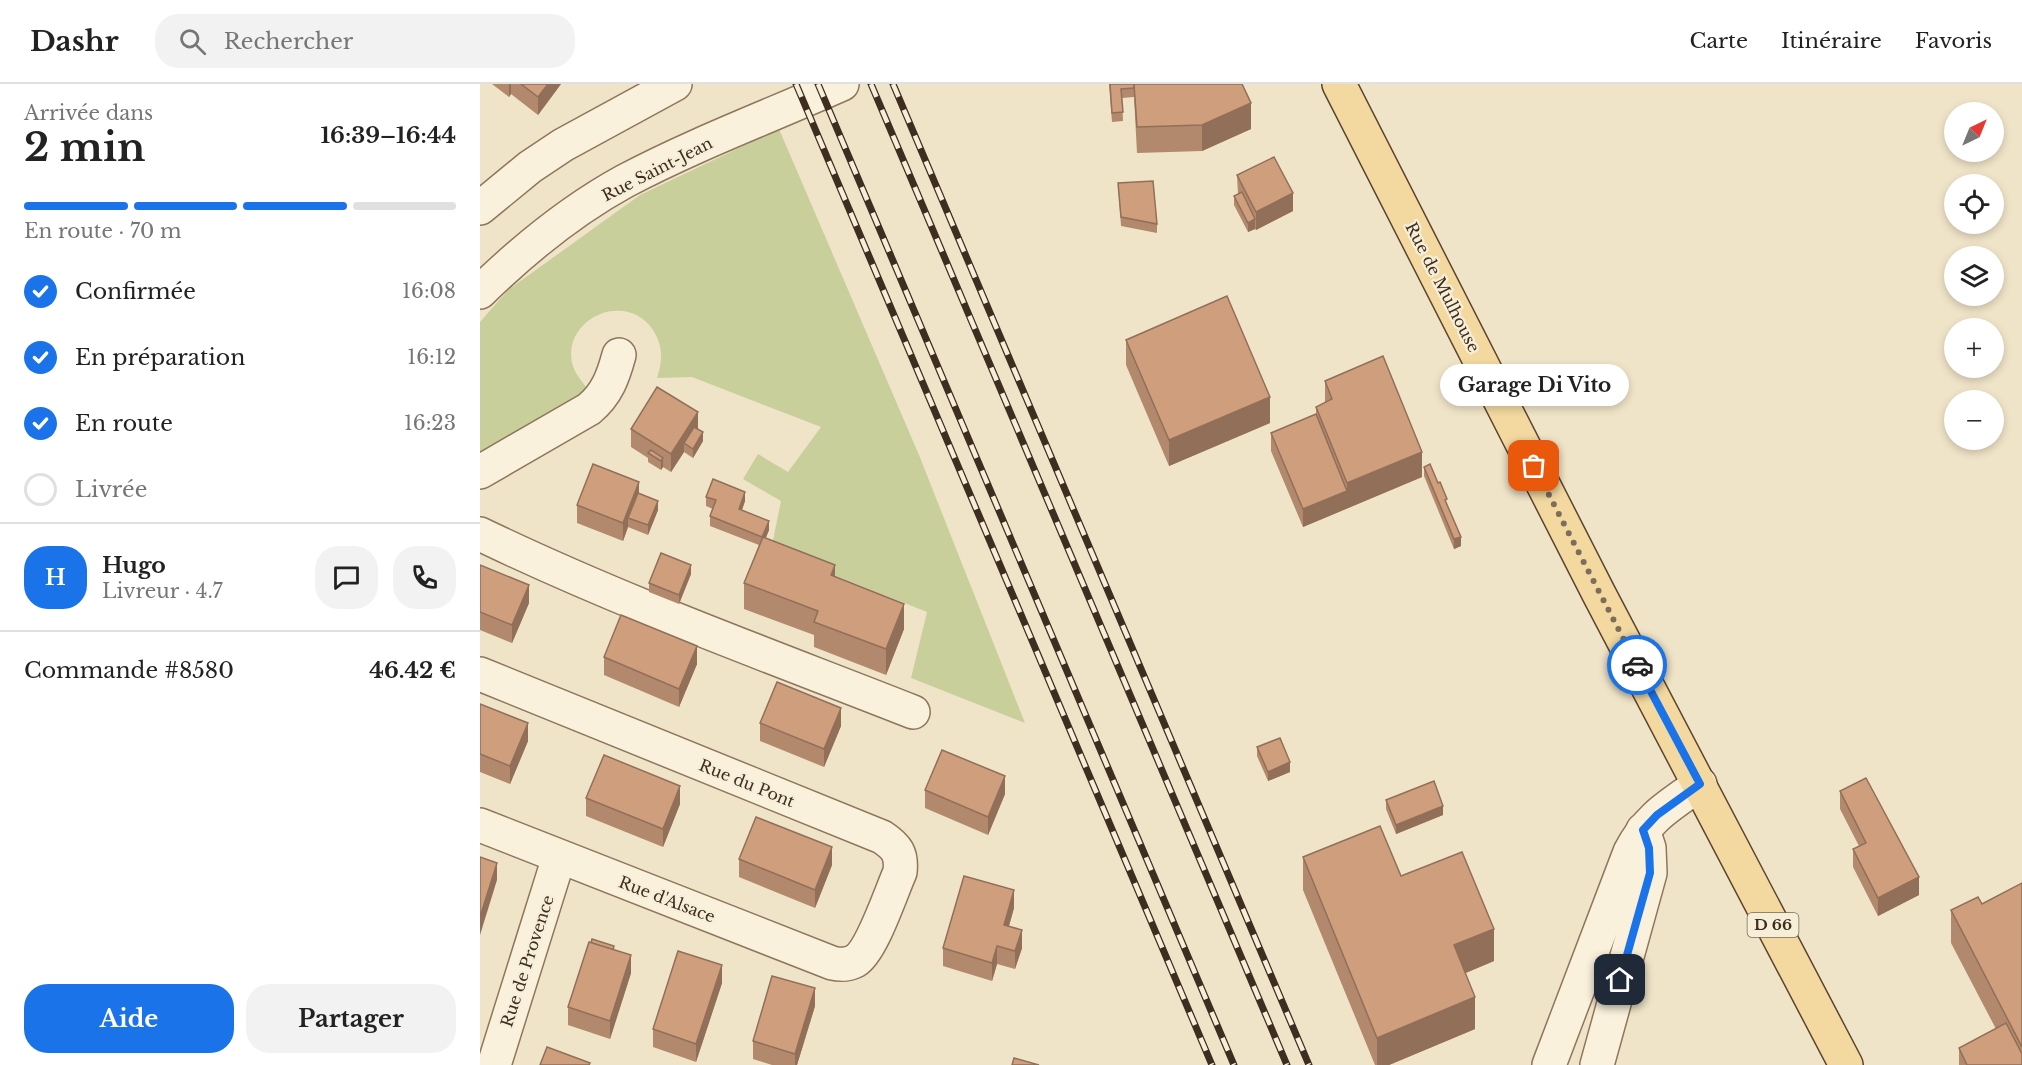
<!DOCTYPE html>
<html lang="fr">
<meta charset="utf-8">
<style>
:root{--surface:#fff;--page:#f2f2f2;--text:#222;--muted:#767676;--line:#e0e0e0;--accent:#1a73e8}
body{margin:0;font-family:"Libre Baskerville",serif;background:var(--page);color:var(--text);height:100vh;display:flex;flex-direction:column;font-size:22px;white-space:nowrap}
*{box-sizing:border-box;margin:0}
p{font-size:20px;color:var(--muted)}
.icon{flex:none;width:33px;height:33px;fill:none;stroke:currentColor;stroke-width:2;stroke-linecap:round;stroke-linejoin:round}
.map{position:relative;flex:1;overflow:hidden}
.sheet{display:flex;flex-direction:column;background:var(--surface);width:480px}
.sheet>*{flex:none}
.needle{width:39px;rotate:43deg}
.tools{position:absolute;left:1464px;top:18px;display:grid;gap:12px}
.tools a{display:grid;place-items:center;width:60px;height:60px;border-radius:50%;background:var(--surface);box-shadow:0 3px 9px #0003;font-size:30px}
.pin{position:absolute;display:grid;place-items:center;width:51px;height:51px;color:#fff;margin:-26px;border-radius:12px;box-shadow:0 3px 9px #0006}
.courier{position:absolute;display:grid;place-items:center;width:60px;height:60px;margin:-30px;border:4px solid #1a73e8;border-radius:50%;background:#fff;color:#222;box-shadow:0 2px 8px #0007}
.bubble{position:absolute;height:42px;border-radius:21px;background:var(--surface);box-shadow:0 3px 9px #0003;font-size:20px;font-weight:700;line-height:42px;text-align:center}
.summary em{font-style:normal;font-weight:700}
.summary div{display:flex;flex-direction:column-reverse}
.summary{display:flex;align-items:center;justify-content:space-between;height:102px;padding:0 24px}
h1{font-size:39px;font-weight:700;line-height:45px}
.bar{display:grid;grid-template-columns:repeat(4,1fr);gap:9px 6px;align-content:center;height:72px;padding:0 24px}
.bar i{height:8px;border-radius:4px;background:var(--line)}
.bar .selected{background:var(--accent)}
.bar p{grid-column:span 4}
.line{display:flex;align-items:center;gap:15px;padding:0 24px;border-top:2px solid var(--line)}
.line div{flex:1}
.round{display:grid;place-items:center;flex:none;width:63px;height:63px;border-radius:24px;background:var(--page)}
ol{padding:0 24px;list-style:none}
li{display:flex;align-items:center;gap:18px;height:66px}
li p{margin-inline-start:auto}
li .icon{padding:6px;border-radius:50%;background:var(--accent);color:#fff;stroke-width:4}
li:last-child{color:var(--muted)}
li i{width:33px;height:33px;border:3px solid var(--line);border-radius:50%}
.button{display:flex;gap:12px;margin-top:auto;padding:12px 24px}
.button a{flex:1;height:69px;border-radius:24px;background:var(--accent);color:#fff;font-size:24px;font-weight:700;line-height:69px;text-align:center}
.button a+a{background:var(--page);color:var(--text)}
header{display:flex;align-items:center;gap:36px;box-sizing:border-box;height:84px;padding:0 30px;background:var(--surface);border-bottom:2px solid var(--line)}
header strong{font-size:28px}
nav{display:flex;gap:33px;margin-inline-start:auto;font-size:21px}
.search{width:420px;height:54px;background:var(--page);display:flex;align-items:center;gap:15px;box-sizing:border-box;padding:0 21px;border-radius:24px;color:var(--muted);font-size:22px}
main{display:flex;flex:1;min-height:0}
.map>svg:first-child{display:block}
.green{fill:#c9cf9b}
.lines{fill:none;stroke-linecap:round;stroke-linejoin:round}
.minor-casing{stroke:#8d765c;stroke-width:36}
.major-casing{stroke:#5b4430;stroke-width:36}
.minor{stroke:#faf1dc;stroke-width:33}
.major{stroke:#f3d9a0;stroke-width:33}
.rail-casing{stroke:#3d2e20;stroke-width:7}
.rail{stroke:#f7eed8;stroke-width:4.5;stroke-dasharray:14;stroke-linecap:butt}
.wall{fill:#b2896c}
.shaded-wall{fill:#916f58}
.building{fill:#cf9f7d;stroke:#916f58;stroke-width:1.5}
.done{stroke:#7c6e5b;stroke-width:6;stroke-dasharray:0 10.8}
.route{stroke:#1a73e8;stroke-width:8}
.labels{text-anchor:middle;stroke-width:4.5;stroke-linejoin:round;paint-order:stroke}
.shield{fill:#f7eed8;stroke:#756857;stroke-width:1.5}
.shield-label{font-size:15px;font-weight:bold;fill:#3d2e20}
.street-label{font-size:16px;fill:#3d2e20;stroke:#f7eed8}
</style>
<header>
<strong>Dashr</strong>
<div class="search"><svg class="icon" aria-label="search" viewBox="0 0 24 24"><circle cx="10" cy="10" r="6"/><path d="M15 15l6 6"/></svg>Rechercher</div>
<nav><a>Carte</a><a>Itinéraire</a><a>Favoris</a></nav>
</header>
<main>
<section class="sheet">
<div class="summary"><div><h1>2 min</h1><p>Arrivée dans</p></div><em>16:39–16:44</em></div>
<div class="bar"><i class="selected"></i><i class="selected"></i><i class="selected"></i><i></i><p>En route · 70 m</p></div>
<ol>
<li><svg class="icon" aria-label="check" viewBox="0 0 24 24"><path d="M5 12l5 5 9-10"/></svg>Confirmée<p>16:08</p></li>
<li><svg class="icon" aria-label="check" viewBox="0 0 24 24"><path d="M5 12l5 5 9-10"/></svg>En préparation<p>16:12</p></li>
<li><svg class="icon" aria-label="check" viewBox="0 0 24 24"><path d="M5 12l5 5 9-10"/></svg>En route<p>16:23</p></li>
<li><i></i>Livrée</li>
</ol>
<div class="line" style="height:108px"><b class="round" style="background:var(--accent);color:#fff">H</b><div><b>Hugo</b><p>Livreur · 4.7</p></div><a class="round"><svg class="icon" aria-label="chat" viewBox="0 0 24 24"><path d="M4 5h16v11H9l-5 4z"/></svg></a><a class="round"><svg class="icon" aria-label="phone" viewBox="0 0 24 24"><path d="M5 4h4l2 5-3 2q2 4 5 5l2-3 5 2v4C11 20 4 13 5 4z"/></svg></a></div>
<div class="line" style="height:78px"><div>Commande #8580</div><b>46.42 €</b></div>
<div class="button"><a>Aide</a><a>Partager</a></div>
</section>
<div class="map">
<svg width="1542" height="981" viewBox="0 0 1542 981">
<rect width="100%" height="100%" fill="#f0e4c8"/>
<!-- green -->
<path class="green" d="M299,45l140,326 106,268 -114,-45 16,-66 -156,-62 10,-49 -38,-22 15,-25 30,18 33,-45 -129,-50 -35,1c6,-18 6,-32 -4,-48 -27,-40 -90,-12 -81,33 2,9 9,17 14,24l-1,6 -105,61v-132l28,-32 132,-95z"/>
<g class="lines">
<defs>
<g id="minor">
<path d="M0,124l50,-41 33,-22 112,-61"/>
<path d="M0,208c43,-42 92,-82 145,-111 70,-37 145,-65 217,-97"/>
<path d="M0,388l109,-63c18,-15 24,-32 30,-54"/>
<path d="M0,450c141,68 288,121 433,178"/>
<path d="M0,590l402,163c15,10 20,17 18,35 -9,20 -28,79 -45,89 -8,4 -14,4 -23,2l-352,-138"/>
<path d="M14,981l65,-208"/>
<path d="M1069,981l81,-213c18,-35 39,-46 70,-68"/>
<path d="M1117,981l53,-192 -1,-25 -6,-18"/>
</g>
<path id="major" d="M859,0l260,510 247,471"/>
</defs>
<!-- minor casing -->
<use href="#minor" class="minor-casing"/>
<!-- major casing -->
<use href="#major" class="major-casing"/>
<!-- minor -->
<use href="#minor" class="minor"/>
<!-- major -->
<use href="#major" class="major"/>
<defs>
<g id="rail">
<path d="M316,0l416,981"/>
<path d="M338,0l416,981"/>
<path d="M391,0l416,981"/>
<path d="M413,0l416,981"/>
</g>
</defs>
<!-- rail casing -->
<use href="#rail" class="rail-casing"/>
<!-- rail -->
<use href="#rail" class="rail"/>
</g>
<!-- wall -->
<g class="wall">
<path d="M12,0h69l-23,31 -27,-21 -2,3z"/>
<path d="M629,0h133l9,45 -49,22 -65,2 -3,-56 -12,1 1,23 -11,1z"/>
<path d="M757,91l56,36 -37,19 -1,-1 -7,3 -14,-27v-9l4,-2z"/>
<path d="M638,99l39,41v9l-36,-7z"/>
<path d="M646,256l144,83 -101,43 -43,-101z"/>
<path d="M845,297l97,96 -119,50 -32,-76v-18l45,-19v-7l9,-4z"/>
<path d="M151,345h67l5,12 -10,17 -9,-6 -13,20 -8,-5 -2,3 -13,-8v-4l-17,-11z"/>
<path d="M944,383l23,38 14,41 -7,3 -30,-73z"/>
<path d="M226,413l39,4 -3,9 27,20 -3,8 69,38 69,53 -18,46 -72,-28v-12l-70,-26v-26l15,-38 -49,-19v-10l3,-7 -7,-3z"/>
<path d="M97,421l81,5 -10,25 -20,-8 -5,14 -46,-18z"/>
<path d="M0,481l49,38 -17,40 -32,-13z"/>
<path d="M211,490l-12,30 -30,-12v-9z"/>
<path d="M124,573l93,7 -18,43 -75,-32z"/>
<path d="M0,620l48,37 -18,43 -30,-12z"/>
<path d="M280,639l81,3 -17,41 -64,-26z"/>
<path d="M777,663l33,25 -22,9 -11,-25z"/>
<path d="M445,706l80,4 -17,41 -63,-27z"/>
<path d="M1360,707l79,104 -41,21 -25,-49v-18l6,-3 -19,-37z"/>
<path d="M106,714l94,6 -17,43 -77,-31z"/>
<path d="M906,716l57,15 -47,19 -10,-25z"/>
<path d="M823,773l98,19 93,85 -29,12 10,56 -86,36h-14l-72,-175z"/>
<path d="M259,775l93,6 -17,43 -76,-31z"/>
<path d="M1542,799v182h-63v-17l37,-19 -45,-86v-33l31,-6z"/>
<path d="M534,824l-5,18 13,22 -7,21 -18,-5 -5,17 -49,-15v-18z"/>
<path d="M134,866l17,23 -21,66 -42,-14v-18z"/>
<path d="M242,899l-26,79 -43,-15v-18z"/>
<path d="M335,922l-18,59h-25l-19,-6v-18z"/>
</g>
<!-- shaded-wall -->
<g class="shaded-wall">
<path d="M29,0h2v10l-2,3z"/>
<path d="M68,0h13l-23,31v-18z"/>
<path d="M771,19v26l-49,22v-26z"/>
<path d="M813,109v18l-37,19v-18z"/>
<path d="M775,135v10l-7,3v-9z"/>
<path d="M790,313v26l-101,43v-26z"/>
<path d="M218,328v18l-14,13v9l-13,20v-18z"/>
<path d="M223,348v9l-10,17v-9z"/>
<path d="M942,368v25l-119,50v-18l44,-18v-8z"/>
<path d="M183,374v9l-2,3v-9z"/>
<path d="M159,398v17l-11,19v9l-5,14v-18z"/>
<path d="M265,408v9l-6,17v-9z"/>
<path d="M178,417v9l-10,25v-10z"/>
<path d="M289,437v9l-7,16v-9z"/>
<path d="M981,453v9l-7,3v-10z"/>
<path d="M211,481v9l-12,30v-9z"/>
<path d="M355,481v26l-4,-16z"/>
<path d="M49,501v18l-17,40v-18z"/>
<path d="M424,520v25l-18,46v-26z"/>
<path d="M217,562v18l-18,43v-18z"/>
<path d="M361,624v18l-17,41v-18z"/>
<path d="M48,639v18l-18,43v-18z"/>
<path d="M810,678v10l-22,9v-9z"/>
<path d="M525,692v18l-17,41v-18z"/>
<path d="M200,702v18l-17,43v-18z"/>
<path d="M963,722v9l-47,19v-9z"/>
<path d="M352,763v18l-17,43v-18z"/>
<path d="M17,779v17l-17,55v-18z"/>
<path d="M1439,793v18l-41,21v-18z"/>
<path d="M534,806v18l-10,35v-18z"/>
<path d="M1014,845v32l-40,17v-33z"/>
<path d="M542,846v18l-7,21v-18z"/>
<path d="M517,862v18l-5,17v-18z"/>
<path d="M151,871v18l-21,66v-18z"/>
<path d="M242,881v18l-26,79v-18z"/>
<path d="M335,904v18l-18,59h-2v-11z"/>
<path d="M995,913v32l-86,36h-12v-27z"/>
</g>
<!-- building -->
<g class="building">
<path d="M41,0h27l-10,13z"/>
<path d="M630,0h24v4l-13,1 2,23 -11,1z"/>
<path d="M654,0h108l9,19 -49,22 -65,2z"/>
<path d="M794,73l19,36 -37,19 -19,-37z"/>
<path d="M673,97l4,43 -36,-7 -3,-34z"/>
<path d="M762,108l13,27 -7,4 -14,-27z"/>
<path d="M747,212l43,101 -101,43 -43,-100z"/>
<path d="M903,272l39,96 -75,31 -31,-76 16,-8 -7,-18z"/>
<path d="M177,303l41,25 -27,42 -40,-25z"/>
<path d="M836,330l31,77 -44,18 -32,-76z"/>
<path d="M214,343l9,5 -10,17 -9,-6z"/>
<path d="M171,366l12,8 -2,3 -13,-8z"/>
<path d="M113,380l46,18 -16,41 -46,-18z"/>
<path d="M950,380l8,19 2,-1 7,17 -2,1 16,37 -7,2 -30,-72z"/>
<path d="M233,395l32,13 -6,17 30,12 -7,16 -52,-21 6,-16 -10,-3z"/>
<path d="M158,409l20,8 -10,24 -20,-7z"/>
<path d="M283,453l72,28 -4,10 73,29 -18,45 -72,-27 4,-11 -74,-28z"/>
<path d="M181,469l30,12 -12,30 -30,-12z"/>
<path d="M0,481l49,20 -17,40 -32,-13z"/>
<path d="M141,531l76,31 -18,43 -75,-32z"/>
<path d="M297,598l64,26 -17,41 -64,-26z"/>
<path d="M0,620l48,19 -18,43 -30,-12z"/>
<path d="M800,654l10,24 -22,10 -11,-25z"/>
<path d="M462,666l63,26 -17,41 -63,-27z"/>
<path d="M124,671l76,31 -17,43 -77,-31z"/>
<path d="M1386,694l53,99 -41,21 -25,-49 13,-6 -26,-52z"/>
<path d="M954,697l9,25 -47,19 -10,-25z"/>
<path d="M276,733l76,30 -17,43 -76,-31z"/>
<path d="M900,742l21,50 61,-24 32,77 -40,16 21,52 -98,41 -74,-181z"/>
<path d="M0,773l17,6 -17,54z"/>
<path d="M484,792l50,14 -10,35 18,5 -7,21 -18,-5 -5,17 -49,-15z"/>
<path d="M1542,799v164l-71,-137 27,-13 4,7z"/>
<path d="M112,855l22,7 -1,4 -22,-7z"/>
<path d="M109,858l42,13 -21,66 -42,-14z"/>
<path d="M198,867l44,14 -26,79 -43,-15z"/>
<path d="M292,892l43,12 -20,66 -42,-13z"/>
<path d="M1526,939l16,31v11h-55l-8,-17z"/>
<path d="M67,963l43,16 -1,2h-49z"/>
<path d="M534,974l25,7h-27z"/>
</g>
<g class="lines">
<!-- done -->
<path class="done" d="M1054,382l103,199"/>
<!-- route -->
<path class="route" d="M1140,896l30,-107 -1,-25 -6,-18 14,-15 43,-31 -63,-119"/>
</g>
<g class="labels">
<!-- shield labels -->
<rect class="shield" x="1267.5" y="829" width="51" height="24" rx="4.5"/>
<g class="shield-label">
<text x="1293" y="846">D 66</text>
</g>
<!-- street labels -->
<g class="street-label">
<text transform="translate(177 85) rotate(-27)" y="6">Rue Saint-Jean</text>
<text transform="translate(963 203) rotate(63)" y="6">Rue de Mulhouse</text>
<text transform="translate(267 699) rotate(22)" y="6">Rue du Pont</text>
<text transform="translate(187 815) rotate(21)" y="6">Rue d'Alsace</text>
<text transform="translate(47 877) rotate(-72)" y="6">Rue de Provence</text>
</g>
</g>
</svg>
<div class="tools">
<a><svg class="needle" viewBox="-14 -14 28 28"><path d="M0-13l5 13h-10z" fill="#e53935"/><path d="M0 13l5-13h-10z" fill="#767676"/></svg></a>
<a><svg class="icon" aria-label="locate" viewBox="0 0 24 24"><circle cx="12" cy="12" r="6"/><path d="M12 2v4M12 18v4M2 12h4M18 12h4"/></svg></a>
<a><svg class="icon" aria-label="layers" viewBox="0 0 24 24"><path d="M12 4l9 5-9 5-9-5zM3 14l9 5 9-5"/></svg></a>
<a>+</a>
<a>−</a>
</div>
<div class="pin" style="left:1054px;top:382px;background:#ea580c"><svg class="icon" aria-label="bag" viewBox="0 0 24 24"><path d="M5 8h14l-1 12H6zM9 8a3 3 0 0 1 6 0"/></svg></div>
<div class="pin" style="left:1140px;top:896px;background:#1f2937"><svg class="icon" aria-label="home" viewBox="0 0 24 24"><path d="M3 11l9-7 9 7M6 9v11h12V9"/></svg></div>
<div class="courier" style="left:1157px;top:581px"><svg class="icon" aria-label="car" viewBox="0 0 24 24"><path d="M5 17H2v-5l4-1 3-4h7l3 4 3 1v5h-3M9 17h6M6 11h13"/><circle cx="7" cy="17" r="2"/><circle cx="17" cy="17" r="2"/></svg></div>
<div class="bubble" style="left:960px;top:280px;width:189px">Garage Di Vito</div>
</div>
</main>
